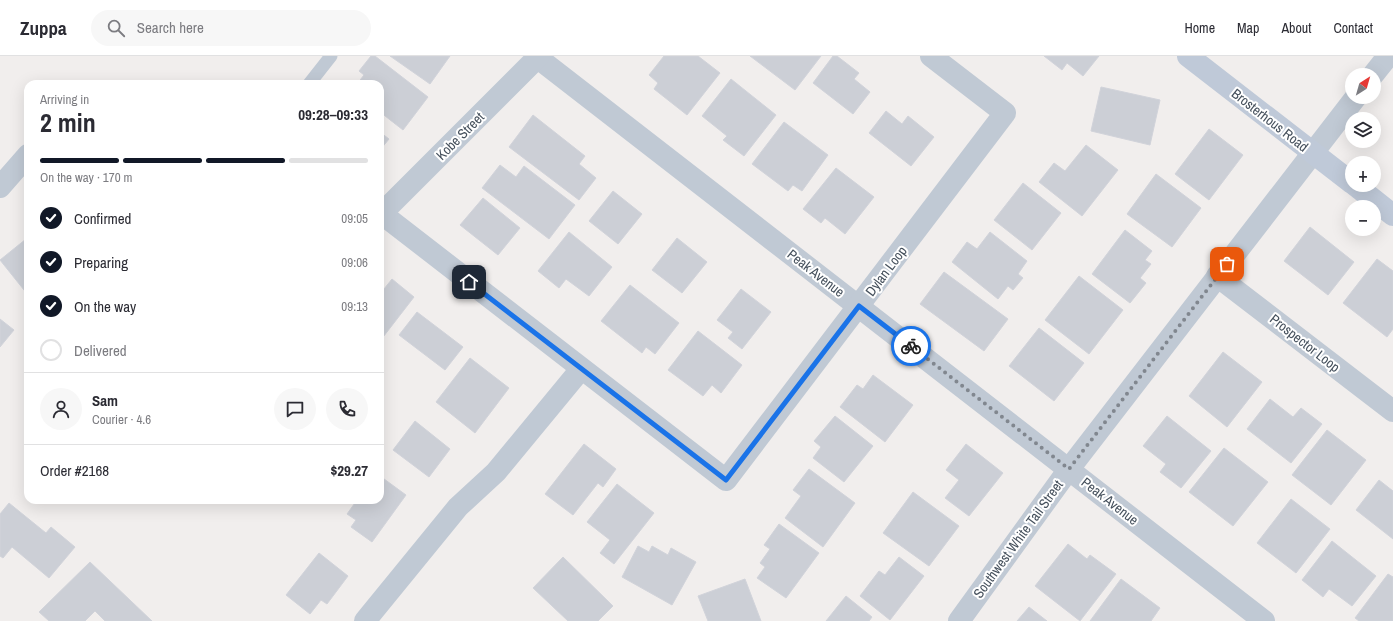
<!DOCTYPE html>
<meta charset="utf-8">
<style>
:root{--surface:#fff;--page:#f7f7f7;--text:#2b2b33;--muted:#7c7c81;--line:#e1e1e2;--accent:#111827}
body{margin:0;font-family:"Archivo Narrow",sans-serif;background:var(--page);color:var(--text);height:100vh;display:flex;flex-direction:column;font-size:15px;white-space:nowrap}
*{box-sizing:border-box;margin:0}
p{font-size:13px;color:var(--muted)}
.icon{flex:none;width:22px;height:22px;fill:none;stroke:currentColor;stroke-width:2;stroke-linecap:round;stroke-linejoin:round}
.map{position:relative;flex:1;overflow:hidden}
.panel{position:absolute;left:24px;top:24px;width:360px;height:424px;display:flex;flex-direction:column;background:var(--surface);border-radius:12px;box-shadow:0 4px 16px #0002}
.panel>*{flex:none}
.needle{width:26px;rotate:37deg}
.fabs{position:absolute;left:1345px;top:12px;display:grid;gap:8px}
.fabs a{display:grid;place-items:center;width:36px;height:36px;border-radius:50%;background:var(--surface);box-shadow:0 4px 16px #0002;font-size:20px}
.pin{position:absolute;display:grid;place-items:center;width:34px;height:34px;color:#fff;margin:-17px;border-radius:8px;box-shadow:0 2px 6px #0006}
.courier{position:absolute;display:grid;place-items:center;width:40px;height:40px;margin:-20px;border:3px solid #1a73e8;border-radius:50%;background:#fff;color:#222;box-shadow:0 1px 5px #0007}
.head em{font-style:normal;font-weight:800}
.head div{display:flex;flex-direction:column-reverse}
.head{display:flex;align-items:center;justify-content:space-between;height:68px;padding:0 16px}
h1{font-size:26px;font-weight:800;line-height:30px}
.bar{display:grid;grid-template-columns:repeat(4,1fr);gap:6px 4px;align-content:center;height:48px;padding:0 16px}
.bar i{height:5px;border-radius:3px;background:var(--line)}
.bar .current{background:var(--accent)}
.bar p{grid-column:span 4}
.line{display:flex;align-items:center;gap:10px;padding:0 16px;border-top:1px solid var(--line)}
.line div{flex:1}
.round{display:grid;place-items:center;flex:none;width:42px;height:42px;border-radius:21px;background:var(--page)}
ol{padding:0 16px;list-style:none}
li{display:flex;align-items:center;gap:12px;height:44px}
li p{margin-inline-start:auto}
li .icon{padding:4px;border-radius:50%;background:var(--accent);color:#fff;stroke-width:4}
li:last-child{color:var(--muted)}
li i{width:22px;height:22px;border:2px solid var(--line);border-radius:50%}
header{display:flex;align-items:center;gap:24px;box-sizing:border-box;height:56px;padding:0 20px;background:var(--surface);border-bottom:1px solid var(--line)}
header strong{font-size:19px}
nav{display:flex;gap:22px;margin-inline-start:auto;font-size:14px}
.search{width:280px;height:36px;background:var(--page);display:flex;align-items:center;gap:10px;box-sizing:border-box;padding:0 14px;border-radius:22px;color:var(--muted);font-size:15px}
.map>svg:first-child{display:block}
.building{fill:#cccfd6;stroke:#d1d3da}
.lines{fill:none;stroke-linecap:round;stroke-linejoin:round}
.lane{stroke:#c0c9d4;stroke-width:13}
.street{stroke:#c0c9d4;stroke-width:22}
.secondary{stroke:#bfc9d8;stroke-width:22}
.done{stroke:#81878f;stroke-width:4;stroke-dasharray:0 7.2}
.route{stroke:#1a73e8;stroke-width:5}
.labels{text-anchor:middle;stroke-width:4;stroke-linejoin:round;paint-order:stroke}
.street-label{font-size:14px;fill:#45505c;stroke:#fff}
</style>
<header>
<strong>Zuppa</strong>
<div class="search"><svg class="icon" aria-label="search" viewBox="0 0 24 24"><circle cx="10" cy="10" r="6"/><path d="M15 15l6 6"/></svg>Search here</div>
<nav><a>Home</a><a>Map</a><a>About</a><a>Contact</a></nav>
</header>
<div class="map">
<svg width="1393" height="565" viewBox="0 0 1393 565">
<rect width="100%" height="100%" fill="#f1eeed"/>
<!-- building -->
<g class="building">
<path d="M371,0h4l53,41 -25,33 -23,-18v-28h-23l7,-9 -5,-4z"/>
<path d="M390,0h60l-20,28z"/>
<path d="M664,0h34l22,17 -33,42 -33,-26 4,-6 -9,-8z"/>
<path d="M750,0h71l-26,34z"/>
<path d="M833,0h4l22,17 -5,6 16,13 -17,22 -40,-31z"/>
<path d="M1044,0h55l-16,20 -16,-13 -5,7z"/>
<path d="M731,23l45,36 -32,41 -21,-16 4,-4 -25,-20z"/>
<path d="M1101,31l59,13 -10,45 -59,-14z"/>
<path d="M886,55l16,13 6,-8 26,21 -23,29 -42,-33z"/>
<path d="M533,59l52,41 -6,8 17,14 -17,22 -70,-53z"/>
<path d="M784,66l44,33 -26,36 -9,-6 -5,6 -36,-27z"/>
<path d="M1209,73l34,26 -34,45 -34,-26z"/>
<path d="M380,76l9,7 -9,11z"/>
<path d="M1086,89l32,25 -36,46 -43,-34 15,-19 11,8z"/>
<path d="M500,109l16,12 8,-11 51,39 -26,34 -67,-51z"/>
<path d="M836,112l38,29 -29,37 -20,-16 -4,5 -18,-14z"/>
<path d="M1156,118l45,34 -29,39 -45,-33z"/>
<path d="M1023,127l38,30 -29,37 -38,-30z"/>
<path d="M613,135l29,23 -24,30 -29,-23z"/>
<path d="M483,142l37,30 -22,27 -38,-30z"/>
<path d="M1310,171l44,35 -26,33 -44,-34z"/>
<path d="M1125,174l27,21 -7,9 6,4 -11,14 6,5 -16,20 -38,-29z"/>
<path d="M569,176l43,35 -23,29 -23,-17 -7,9 -21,-17z"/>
<path d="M990,176l37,29 -9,13 5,4 -10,12 -5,-4 -10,13 -46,-37 15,-20 10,7z"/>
<path d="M677,182l30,24 -25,31 -30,-23z"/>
<path d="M26,183l2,3v53l-28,-35z"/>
<path d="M1377,203l16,12v58l-6,8 -44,-34z"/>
<path d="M944,216l64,47 -24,32 -64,-47z"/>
<path d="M1079,220l44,34 -34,44 -44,-34z"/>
<path d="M392,223l22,18 -34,44v-47z"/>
<path d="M630,229l49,38 -24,31 -9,-7 -4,6 -41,-32z"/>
<path d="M741,233l30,23 -29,37 -14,-11 5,-6 -16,-12z"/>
<path d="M417,256l46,35 -18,23 -46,-35z"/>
<path d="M0,263l14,11 -14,17z"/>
<path d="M1039,272l45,35 -30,38 -45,-35z"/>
<path d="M698,275l44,34 -21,28 -9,-8 -9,11 -35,-26z"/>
<path d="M1223,296l39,30 -35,45 -38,-31z"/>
<path d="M470,302l39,30 -34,45 -39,-31z"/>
<path d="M873,319l40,30 -28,37 -45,-35 17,-22 6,4z"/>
<path d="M1270,343l23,18 8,-9 21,16 -31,39 -44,-34z"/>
<path d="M835,360l38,30 -29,36 -31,-24 8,-11 -7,-6z"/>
<path d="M1167,360l44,35 -30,37 -21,-16 6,-8 -23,-18z"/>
<path d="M415,365l35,28 -21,28 -36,-27z"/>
<path d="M1327,374l39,30 -35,45 -39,-30z"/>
<path d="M584,388l32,25 -13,18 -5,-4 -25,32 -28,-21z"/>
<path d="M966,388l37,29 -34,43 -24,-18 14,-18 -13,-10z"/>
<path d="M1224,392l44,34 -35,44 -44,-34z"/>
<path d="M809,413l46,34 -32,44 -38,-29 16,-22 -8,-6z"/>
<path d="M380,420l26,19 -34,47 -21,-15 5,-7 -9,-6 10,-14h23z"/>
<path d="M1379,424l14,11v48l-37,-29z"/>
<path d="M617,428l37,29 -40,51 -14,-11 10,-13 -23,-18z"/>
<path d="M913,436l46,34 -30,40 -46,-33z"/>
<path d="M1291,443l39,30 -34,44 -39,-30z"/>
<path d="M9,447l37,30 5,-6 24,20 -26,31 -37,-31 -9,11 -3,-2v-42z"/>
<path d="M779,468l40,29 -33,45 -29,-20 8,-11 -5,-4 10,-14 -6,-4z"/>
<path d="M1332,485l44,35 -24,30 -23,-17 -6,8 -21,-17z"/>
<path d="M1068,488l19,15 3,-4 26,19 -36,47 -45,-35z"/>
<path d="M638,490l11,6 3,-6 16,9 3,-7 25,14 -24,43 -50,-28z"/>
<path d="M319,497l29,23 -21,28 -6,-4 -11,14 -24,-19z"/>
<path d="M563,501l50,49 -15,15h-30l-35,-33z"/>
<path d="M899,501l25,19 -34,44 -30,-24 19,-25 6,4z"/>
<path d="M90,506l62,59h-47l-10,-10 -10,10h-36l-10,-9z"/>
<path d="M1388,518l5,3v44h-34l-4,-3z"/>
<path d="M745,523l16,42h-53l-10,-25z"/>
<path d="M1121,523l39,29 -9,13h-61z"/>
<path d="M846,540l26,21 -3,4h-43z"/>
<path d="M1029,551l18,14h-30z"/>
</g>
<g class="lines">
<!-- lane -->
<path class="lane" d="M309,28l22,-28"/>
<!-- street -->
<g class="street">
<path d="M538,2l726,563"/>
<path d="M1373,19l15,-19"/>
<path d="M0,131l28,-32"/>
<path d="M382,158l344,266 279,-367 -74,-57"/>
<path d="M380,159l159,-159"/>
<path d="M1217,220l176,135"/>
<path d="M365,565l93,-114 38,-35 85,-103"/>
<path d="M959,565l110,-152 287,-372"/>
</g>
<!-- secondary -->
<g class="secondary">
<path d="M1188,0l164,127"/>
<path d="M1355,129l38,30"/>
</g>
</g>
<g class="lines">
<!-- done -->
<path class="done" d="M911,290l158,123 158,-205"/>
<!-- route -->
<path class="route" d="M469,226l257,198 133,-174 52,40"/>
</g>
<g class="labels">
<!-- street labels -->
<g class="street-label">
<text transform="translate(1270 64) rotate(38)" y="5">Brosterhous Road</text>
<text transform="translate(460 80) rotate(-45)" y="5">Kobe Street</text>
<text transform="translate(886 215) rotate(-53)" y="5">Dylan Loop</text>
<text transform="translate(816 217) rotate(38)" y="5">Peak Avenue</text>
<text transform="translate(1305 287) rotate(38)" y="5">Prospector Loop</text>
<text transform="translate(1110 445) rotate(38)" y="5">Peak Avenue</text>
<text transform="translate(1018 483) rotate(-54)" y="5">Southwest White Tail Street</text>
</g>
</g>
</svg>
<div class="fabs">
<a><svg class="needle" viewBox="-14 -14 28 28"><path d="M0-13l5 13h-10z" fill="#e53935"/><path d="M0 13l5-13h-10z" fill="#7c7c81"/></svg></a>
<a><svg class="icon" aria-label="layers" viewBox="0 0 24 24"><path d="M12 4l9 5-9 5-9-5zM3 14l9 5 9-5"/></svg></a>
<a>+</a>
<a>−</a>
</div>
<div class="pin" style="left:1227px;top:208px;background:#ea580c"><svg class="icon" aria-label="bag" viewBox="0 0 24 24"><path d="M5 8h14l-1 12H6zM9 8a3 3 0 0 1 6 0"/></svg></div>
<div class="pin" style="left:469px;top:226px;background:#1f2937"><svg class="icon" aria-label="home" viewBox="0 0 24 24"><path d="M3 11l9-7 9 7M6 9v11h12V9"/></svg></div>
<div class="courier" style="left:911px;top:290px"><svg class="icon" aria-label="bike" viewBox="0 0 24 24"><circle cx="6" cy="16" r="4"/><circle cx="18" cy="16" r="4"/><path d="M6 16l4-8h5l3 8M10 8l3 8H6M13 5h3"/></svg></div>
<section class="panel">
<div class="head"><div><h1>2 min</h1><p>Arriving in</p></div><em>09:28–09:33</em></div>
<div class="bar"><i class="current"></i><i class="current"></i><i class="current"></i><i></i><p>On the way · 170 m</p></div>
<ol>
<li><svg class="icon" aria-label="check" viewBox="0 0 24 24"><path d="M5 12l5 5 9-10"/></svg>Confirmed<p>09:05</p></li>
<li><svg class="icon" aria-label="check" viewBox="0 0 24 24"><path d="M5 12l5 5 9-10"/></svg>Preparing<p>09:06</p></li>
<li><svg class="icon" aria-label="check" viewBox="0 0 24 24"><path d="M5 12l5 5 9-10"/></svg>On the way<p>09:13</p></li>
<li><i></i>Delivered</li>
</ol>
<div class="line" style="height:72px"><a class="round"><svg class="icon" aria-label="person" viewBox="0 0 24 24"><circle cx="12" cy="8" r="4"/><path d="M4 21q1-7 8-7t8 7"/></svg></a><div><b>Sam</b><p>Courier · 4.6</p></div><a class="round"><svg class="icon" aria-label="chat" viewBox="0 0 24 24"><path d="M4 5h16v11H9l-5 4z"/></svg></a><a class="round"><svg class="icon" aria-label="phone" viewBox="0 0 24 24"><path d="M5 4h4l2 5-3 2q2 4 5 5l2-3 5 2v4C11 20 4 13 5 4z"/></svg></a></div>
<div class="line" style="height:52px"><div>Order #2168</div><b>$29.27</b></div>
</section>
</div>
